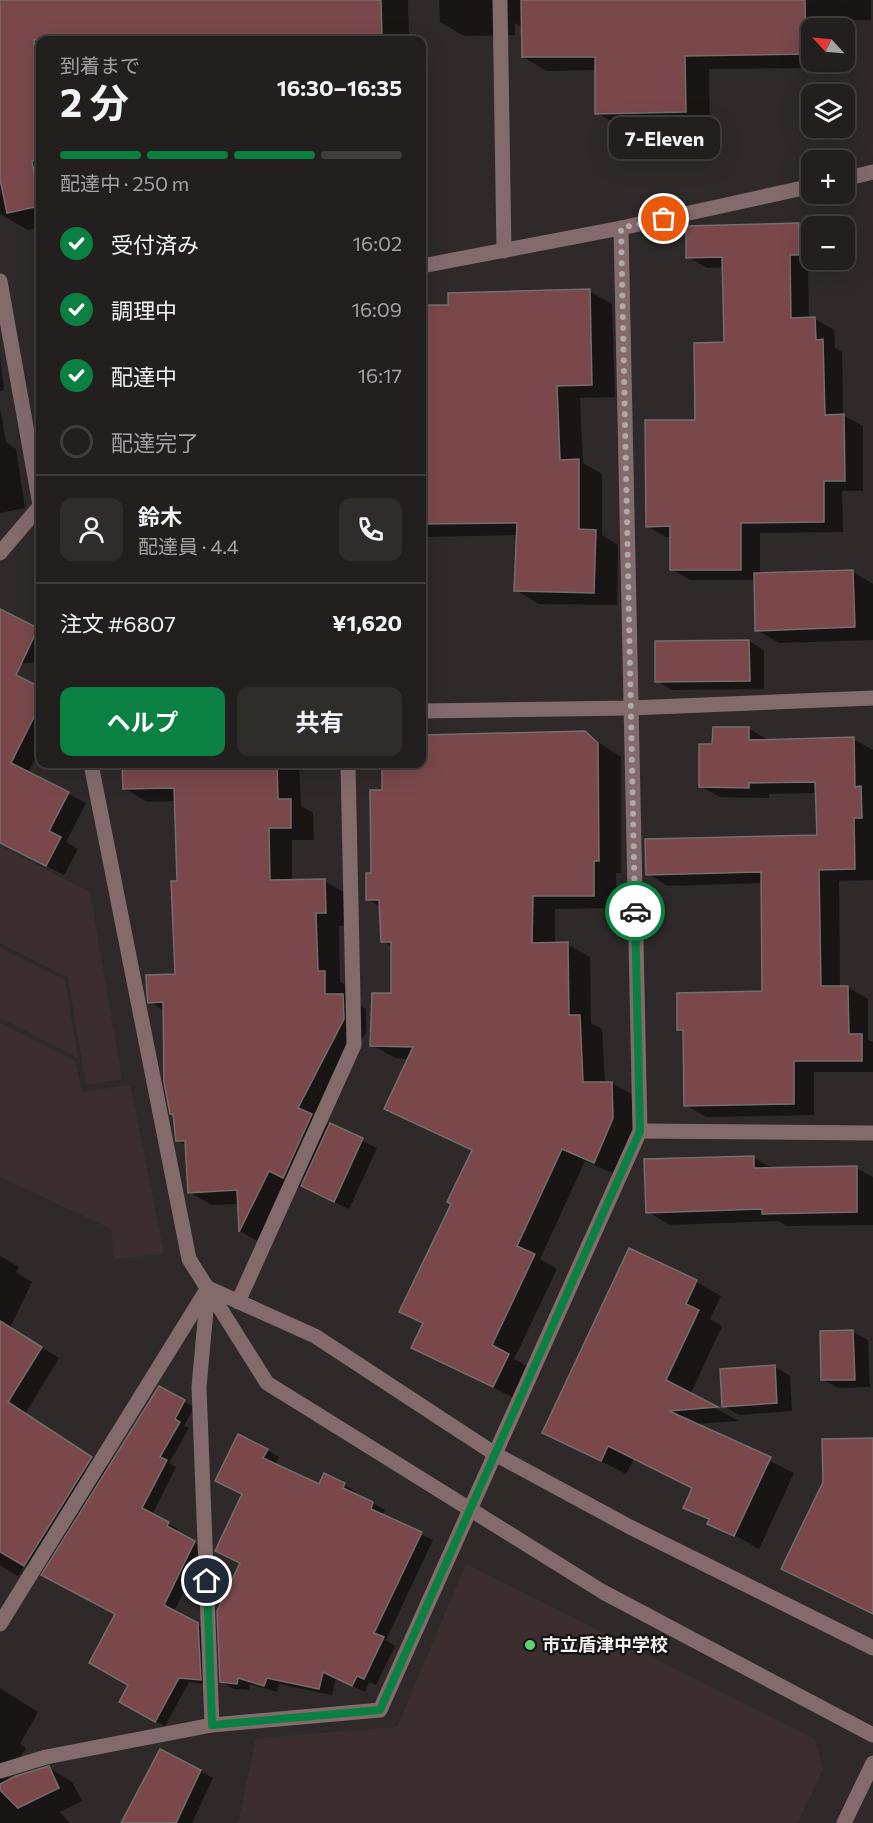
<!DOCTYPE html>
<html lang="ja">
<meta charset="utf-8">
<style>
:root{--surface:#231f1f;--page:#2f2c2c;--text:#f1f3f6;--muted:#a3a2a4;--line:#403d3d;--accent:#0b8043}
body{margin:0;font-family:Commissioner,"Noto Sans JP",sans-serif;background:var(--page);color:var(--text);height:100vh;display:flex;flex-direction:column;font-size:22px;white-space:nowrap}
*{box-sizing:border-box;margin:0}
p{font-size:20px;color:var(--muted)}
.icon{flex:none;width:33px;height:33px;fill:none;stroke:currentColor;stroke-width:2;stroke-linecap:round;stroke-linejoin:round}
.map{position:relative;flex:1;overflow:hidden}
.side{position:absolute;left:36px;top:36px;width:390px;height:732px;display:flex;flex-direction:column;background:var(--surface);border-radius:12px;box-shadow:0 6px 24px #0002,0 0 0 2px var(--line)}
.side>*{flex:none}
.needle{width:39px;rotate:296deg}
.fabs{position:absolute;left:801px;top:18px;display:grid;gap:12px}
.fabs a{display:grid;place-items:center;width:54px;height:54px;border-radius:12px;background:var(--surface);box-shadow:0 6px 24px #0002,0 0 0 2px var(--line);font-size:30px}
.pin{position:absolute;display:grid;place-items:center;width:51px;height:51px;color:#fff;margin:-26px;border:3px solid #fff;border-radius:50%;box-shadow:0 2px 6px #0007}
.courier{position:absolute;display:grid;place-items:center;width:60px;height:60px;margin:-30px;border:4px solid #0b8043;border-radius:50%;background:#fff;color:#222;box-shadow:0 2px 8px #0007}
.bubble{position:absolute;height:42px;border-radius:12px;background:var(--surface);box-shadow:0 6px 24px #0002,0 0 0 2px var(--line);font-size:20px;font-weight:700;line-height:42px;text-align:center}
.headline em{font-style:normal;font-weight:700}
.headline div{display:flex;flex-direction:column-reverse}
.headline{display:flex;align-items:center;justify-content:space-between;height:102px;padding:0 24px}
h1{font-size:39px;font-weight:700;line-height:45px}
.bar{display:grid;grid-template-columns:repeat(4,1fr);gap:9px 6px;align-content:center;height:72px;padding:0 24px}
.bar i{height:8px;border-radius:4px;background:var(--line)}
.bar .selected{background:var(--accent)}
.bar p{grid-column:span 4}
.line{display:flex;align-items:center;gap:15px;padding:0 24px;border-top:2px solid var(--line)}
.line div{flex:1}
.round{display:grid;place-items:center;flex:none;width:63px;height:63px;border-radius:12px;background:var(--page)}
ol{padding:0 24px;list-style:none}
li{display:flex;align-items:center;gap:18px;height:66px}
li p{margin-inline-start:auto}
li .icon{padding:6px;border-radius:50%;background:var(--accent);color:#fff;stroke-width:4}
li:last-child{color:var(--muted)}
li i{width:33px;height:33px;border:3px solid var(--line);border-radius:50%}
.action{display:flex;gap:12px;margin-top:auto;padding:12px 24px}
.action a{flex:1;height:69px;border-radius:12px;background:var(--accent);color:#fff;font-size:24px;font-weight:700;line-height:69px;text-align:center}
.action a+a{background:var(--page);color:var(--text)}
.map>svg:first-child{display:block}
.built{fill:#3c2e2f}
.shadow{fill:#0007}
.building{fill:#7a484b;stroke:#756d6d;stroke-width:1.5}
.lines{fill:none;stroke-linecap:round;stroke-linejoin:round}
.minor{stroke:#836b6c;stroke-width:15}
.tertiary{stroke:#836b6c;stroke-width:15}
.done{stroke:#afaaaa;stroke-width:6;stroke-dasharray:0 10.8}
.route{stroke:#0b8043;stroke-width:8}
.poi-dot{fill:#5dd56c;stroke:#151213;stroke-width:2}
.labels{text-anchor:middle;stroke-width:4.5;stroke-linejoin:round;paint-order:stroke}
.poi-label{font-size:18px;font-weight:bold;fill:#f4f0f0;stroke:#151213;text-anchor:start}
</style>
<div class="map">
<svg width="873" height="1823" viewBox="0 0 873 1823">
<rect width="100%" height="100%" fill="#2f2929"/>
<!-- built -->
<g class="built">
<path d="M0,846l90,46 32,187 -36,6 -18,-107 -68,-35z"/>
<path d="M0,948l65,32 13,78 -78,-40z"/>
<path d="M0,1023l75,38 7,31 48,-7 34,169 -50,5 -3,-30 -111,-52z"/>
<path d="M466,1564l349,175 8,31 -26,53h-559l18,-85 141,-11z"/>
</g>
<!-- shadow -->
<g class="shadow">
<path d="M0,0h408l1,40h-369v187l-12,3 -28,-16z"/>
<path d="M439,0h432v20h-42v8h-17v34h18v6l-121,1 1,56 -89,2 -24,-14 -1,-43 -49,1 -24,-14v-29l-8,-5v12l-51,1 -24,-14z"/>
<path d="M422,189l4,3v38h-4z"/>
<path d="M798,224l14,8v28h6v5l-10,1 1,53h6l19,11 1,18 7,4 1,63 20,11v65h-21l1,41 -83,1v42l93,-3 20,12v56l-94,3 -22,-13 -2,-50h-65l-19,-11v-32h-5l-19,-11 50,-105 29,-78 -2,-76 -17,1 -19,-11z"/>
<path d="M589,291l23,13 3,93 -35,1 3,65 19,11v61l16,10 -1,60 -78,-1 -23,-14 2,-55 -96,2v-230z"/>
<path d="M0,356l4,34 -4,1z"/>
<path d="M0,407l6,35 10,7 9,59 -25,5z"/>
<path d="M0,609l40,22v31l-40,3z"/>
<path d="M749,641l15,9v39l-92,1 -15,-9z"/>
<path d="M0,668l40,21v61l-12,23 58,30 -20,39 12,7 -14,26 -64,-32z"/>
<path d="M714,728l35,1 21,12 83,-2 20,11v130l-34,1 1,107 7,-1 21,12v41l5,2v30h-59v43l-108,2 -20,-12 -1,-73 -7,-3 86,-36 -2,-110 -94,3 -20,-12 170,-38 -1,-43 -48,1v4l-49,-1 -20,-11 14,-40z"/>
<path d="M584,733l37,24v116h-5l1,35 -62,1v35h12l23,13 1,66 11,6 3,54h7l23,13 1,36 -19,43 -32,-14 -45,98 17,10 -43,90 17,9 -15,31 -103,-51 11,-24 -23,-13 51,-107 21,-53 -87,-42 23,-50 -14,-1 -23,-13 21,-51v-47l-11,-6 -1,-34 -14,-8 17,-108 -1,-27h39v-28z"/>
<path d="M123,764h176l2,42 12,7 1,27h-22v41h32l23,13 1,32h-9l1,56 7,4 1,12 18,11v23l-45,89 56,27 -28,61 -57,-26 -30,61 -22,-13 -1,-27 -27,1 -23,-13 -2,-46 -10,-6 -12,-129 -15,-9 26,-27v-174l-29,1 -23,-14z"/>
<path d="M753,1157l21,12 82,-1 17,9v48l-87,1 -8,-5 -108,4 -22,-13z"/>
<path d="M0,1256l19,11 -3,5 16,10 -22,46 49,30 -34,56 85,54 49,-80 35,19 -10,19 5,2 -20,35 7,4 -24,48 26,14 -2,3 28,16 -30,64 34,18 2,55 -21,-3 -24,44 -35,-19v-23l-13,-70 -92,-49 -7,11 -18,-11z"/>
<path d="M696,1282l25,14 -11,23 12,7 -32,69 49,26 -44,3 99,49 -35,76 -74,-42 8,-18 -59,-30 -8,15 -82,-42z"/>
<path d="M853,1332l15,8 2,47 -32,1 -15,-8 -1,-47z"/>
<path d="M775,1367l15,9 2,35 -53,4 -15,-9z"/>
<path d="M267,1450l12,7 -4,8 45,21 24,-1 12,7 -1,3 14,21 5,-12 11,6 -3,6 51,24 -47,100 9,6 -19,39 -7,-3 -4,10 -29,-14 -4,17 -53,-11 -2,8 -27,-8 -1,6 -15,-1 -12,-7 19,-119 2,-69z"/>
<path d="M0,1688l38,24 -18,32 6,4 -21,35 44,-15 23,14 10,19 -22,11 10,11h-70z"/>
<path d="M200,1771l13,7 -21,45h-69l14,-31z"/>
</g>
<!-- building -->
<g class="building">
<path d="M0,0h381l1,39 -348,1 6,79v41l-8,1 8,45 -33,7 -7,-34z"/>
<path d="M521,0h284l1,54 -121,2 1,56 -91,2v-57h-73z"/>
<path d="M799,223v32h-9l1,63 24,-1 1,23 7,-1 2,76 19,-1 1,67h-21v41l-83,1v47h-71v-44l-24,1 -1,-107h50l-1,-77 30,-1 -2,-85 -36,1v-32z"/>
<path d="M590,289l2,96 -35,1 3,74 19,-1v70l17,1 -2,63 -80,-2 3,-68 -95,1v-219h26v-12z"/>
<path d="M853,570l2,57 -100,4 -1,-58z"/>
<path d="M0,609l38,19 -22,47 24,12v18l-29,58 58,29 -20,39 12,6 -15,29 -46,-23z"/>
<path d="M749,640l1,41 -95,1v-41z"/>
<path d="M713,727h36v13l105,-3 1,50 6,-1 1,32h-8l1,51 -36,1 2,116h27l1,48h13v27h-68v43l-110,2 -1,-76h-6v-37l85,-2 -1,-119 -115,3 -1,-36 172,-4 -2,-53 -66,1v5l-50,-1v-43h13z"/>
<path d="M585,731l13,12 1,118h-5v35h-61l-1,47 36,-1 1,73h11l3,67h29l1,36 -19,45 -32,-14 -45,97 18,8 -43,91 17,9 -16,33 -82,-39 12,-25 -24,-11 52,-108 -4,-2 25,-52 -88,-41 29,-62 -43,-1 2,-53h19v-51h-10l-2,-42h-13v-27h5l-1,-83h12v-26h40v-29z"/>
<path d="M122,764h155l1,35h13v29h-22l1,52 55,-1 1,34h-10l2,58h7v23h18l1,25 -46,89 14,6 -29,64 -14,-7 -30,61 -2,-42 -49,3 -3,-52h-9l-3,-27h-3l-6,-32 -1,-80 -15,1 -1,-8 -1,-20 29,-1 -4,-93h6l-3,-93 -51,1z"/>
<path d="M330,1123l33,15 -29,64 -33,-16z"/>
<path d="M754,1156v12l103,-2v46l-95,2v-5l-116,4 -2,-54z"/>
<path d="M629,1248l68,32 -11,24 13,6 -33,70 52,27 -49,4 102,46 -37,79 -27,-12 2,-5 -26,-11 9,-20 -84,-42 -7,15 -59,-28z"/>
<path d="M0,1321l42,26 -34,55 84,55 -68,109 -24,-14z"/>
<path d="M853,1330l2,50h-34l-1,-49z"/>
<path d="M775,1365l2,38 -55,4 -2,-38z"/>
<path d="M159,1386l26,14 -10,19 5,3 -20,35 7,3 -25,48 27,14 -2,4 28,15 -31,64 34,18 3,57 -22,-2 -24,44 -36,-20 9,-17 -39,-22 26,-49 -74,-39z"/>
<path d="M238,1434l30,15 -5,9 56,26 5,-11 21,10 -2,5 30,14 -2,7 51,23 -48,101 10,4 -20,42 -7,-3 -5,10 -29,-14 -4,17 -52,-11 -3,8 -26,-8 -1,6 -17,-2 -3,-71 23,-48 -25,-12 27,-57 -27,-13z"/>
<path d="M873,1438v176l-92,-45 42,-87 -1,-43z"/>
<path d="M160,1749l41,21 -25,53h-55z"/>
<path d="M49,1766l10,22 -41,20 -18,-18v-6l16,-8z"/>
</g>
<g class="lines">
<!-- minor -->
<g class="minor">
<path d="M500,0l4,251"/>
<path d="M0,281l40,224"/>
<path d="M0,553l40,-47"/>
<path d="M422,711l209,-3 242,-10"/>
<path d="M640,1131l233,2"/>
<path d="M208,1288l-9,99 13,338"/>
<path d="M238,1302l116,-257 -6,-281"/>
<path d="M0,1624l206,-333"/>
<path d="M0,1771l46,-14 166,-32 168,-15 260,-579 -19,-903"/>
</g>
<!-- tertiary -->
<g class="tertiary">
<path d="M844,179l29,-7"/>
<path d="M422,266l199,-38 191,-42"/>
<path d="M91,764l98,495 78,124 336,209 270,143"/>
<path d="M208,1288l107,48 180,118 135,73 243,121"/>
<path d="M844,1823l29,-60"/>
</g>
</g>
<g class="lines">
<!-- done -->
<path class="done" d="M635,911l-14,-683 43,-9"/>
<!-- route -->
<path class="route" d="M207,1581l5,144 168,-15 260,-579 -5,-220"/>
</g>
<!-- markers -->
<circle class="poi-dot" cx="530" cy="1645" r="6"/>
<g class="labels">
<!-- poi labels -->
<g class="poi-label">
<text x="542" y="1651">市立盾津中学校</text>
</g>
</g>
</svg>
<div class="fabs">
<a><svg class="needle" viewBox="-14 -14 28 28"><path d="M0-13l5 13h-10z" fill="#e53935"/><path d="M0 13l5-13h-10z" fill="#a3a2a4"/></svg></a>
<a><svg class="icon" aria-label="layers" viewBox="0 0 24 24"><path d="M12 4l9 5-9 5-9-5zM3 14l9 5 9-5"/></svg></a>
<a>+</a>
<a>−</a>
</div>
<div class="pin" style="left:664px;top:219px;background:#ea580c"><svg class="icon" aria-label="bag" viewBox="0 0 24 24"><path d="M5 8h14l-1 12H6zM9 8a3 3 0 0 1 6 0"/></svg></div>
<div class="pin" style="left:207px;top:1581px;background:#1f2937"><svg class="icon" aria-label="home" viewBox="0 0 24 24"><path d="M3 11l9-7 9 7M6 9v11h12V9"/></svg></div>
<div class="courier" style="left:635px;top:911px"><svg class="icon" aria-label="car" viewBox="0 0 24 24"><path d="M5 17H2v-5l4-1 3-4h7l3 4 3 1v5h-3M9 17h6M6 11h13"/><circle cx="7" cy="17" r="2"/><circle cx="17" cy="17" r="2"/></svg></div>
<div class="bubble" style="left:609px;top:117px;width:111px">7-Eleven</div>
<section class="side">
<div class="headline"><div><h1>2 分</h1><p>到着まで</p></div><em>16:30–16:35</em></div>
<div class="bar"><i class="selected"></i><i class="selected"></i><i class="selected"></i><i></i><p>配達中 · 250 m</p></div>
<ol>
<li><svg class="icon" aria-label="check" viewBox="0 0 24 24"><path d="M5 12l5 5 9-10"/></svg>受付済み<p>16:02</p></li>
<li><svg class="icon" aria-label="check" viewBox="0 0 24 24"><path d="M5 12l5 5 9-10"/></svg>調理中<p>16:09</p></li>
<li><svg class="icon" aria-label="check" viewBox="0 0 24 24"><path d="M5 12l5 5 9-10"/></svg>配達中<p>16:17</p></li>
<li><i></i>配達完了</li>
</ol>
<div class="line" style="height:108px"><a class="round"><svg class="icon" aria-label="person" viewBox="0 0 24 24"><circle cx="12" cy="8" r="4"/><path d="M4 21q1-7 8-7t8 7"/></svg></a><div><b>鈴木</b><p>配達員 · 4.4</p></div><a class="round"><svg class="icon" aria-label="phone" viewBox="0 0 24 24"><path d="M5 4h4l2 5-3 2q2 4 5 5l2-3 5 2v4C11 20 4 13 5 4z"/></svg></a></div>
<div class="line" style="height:78px"><div>注文 #6807</div><b>¥1,620</b></div>
<div class="action"><a>ヘルプ</a><a>共有</a></div>
</section>
</div>
